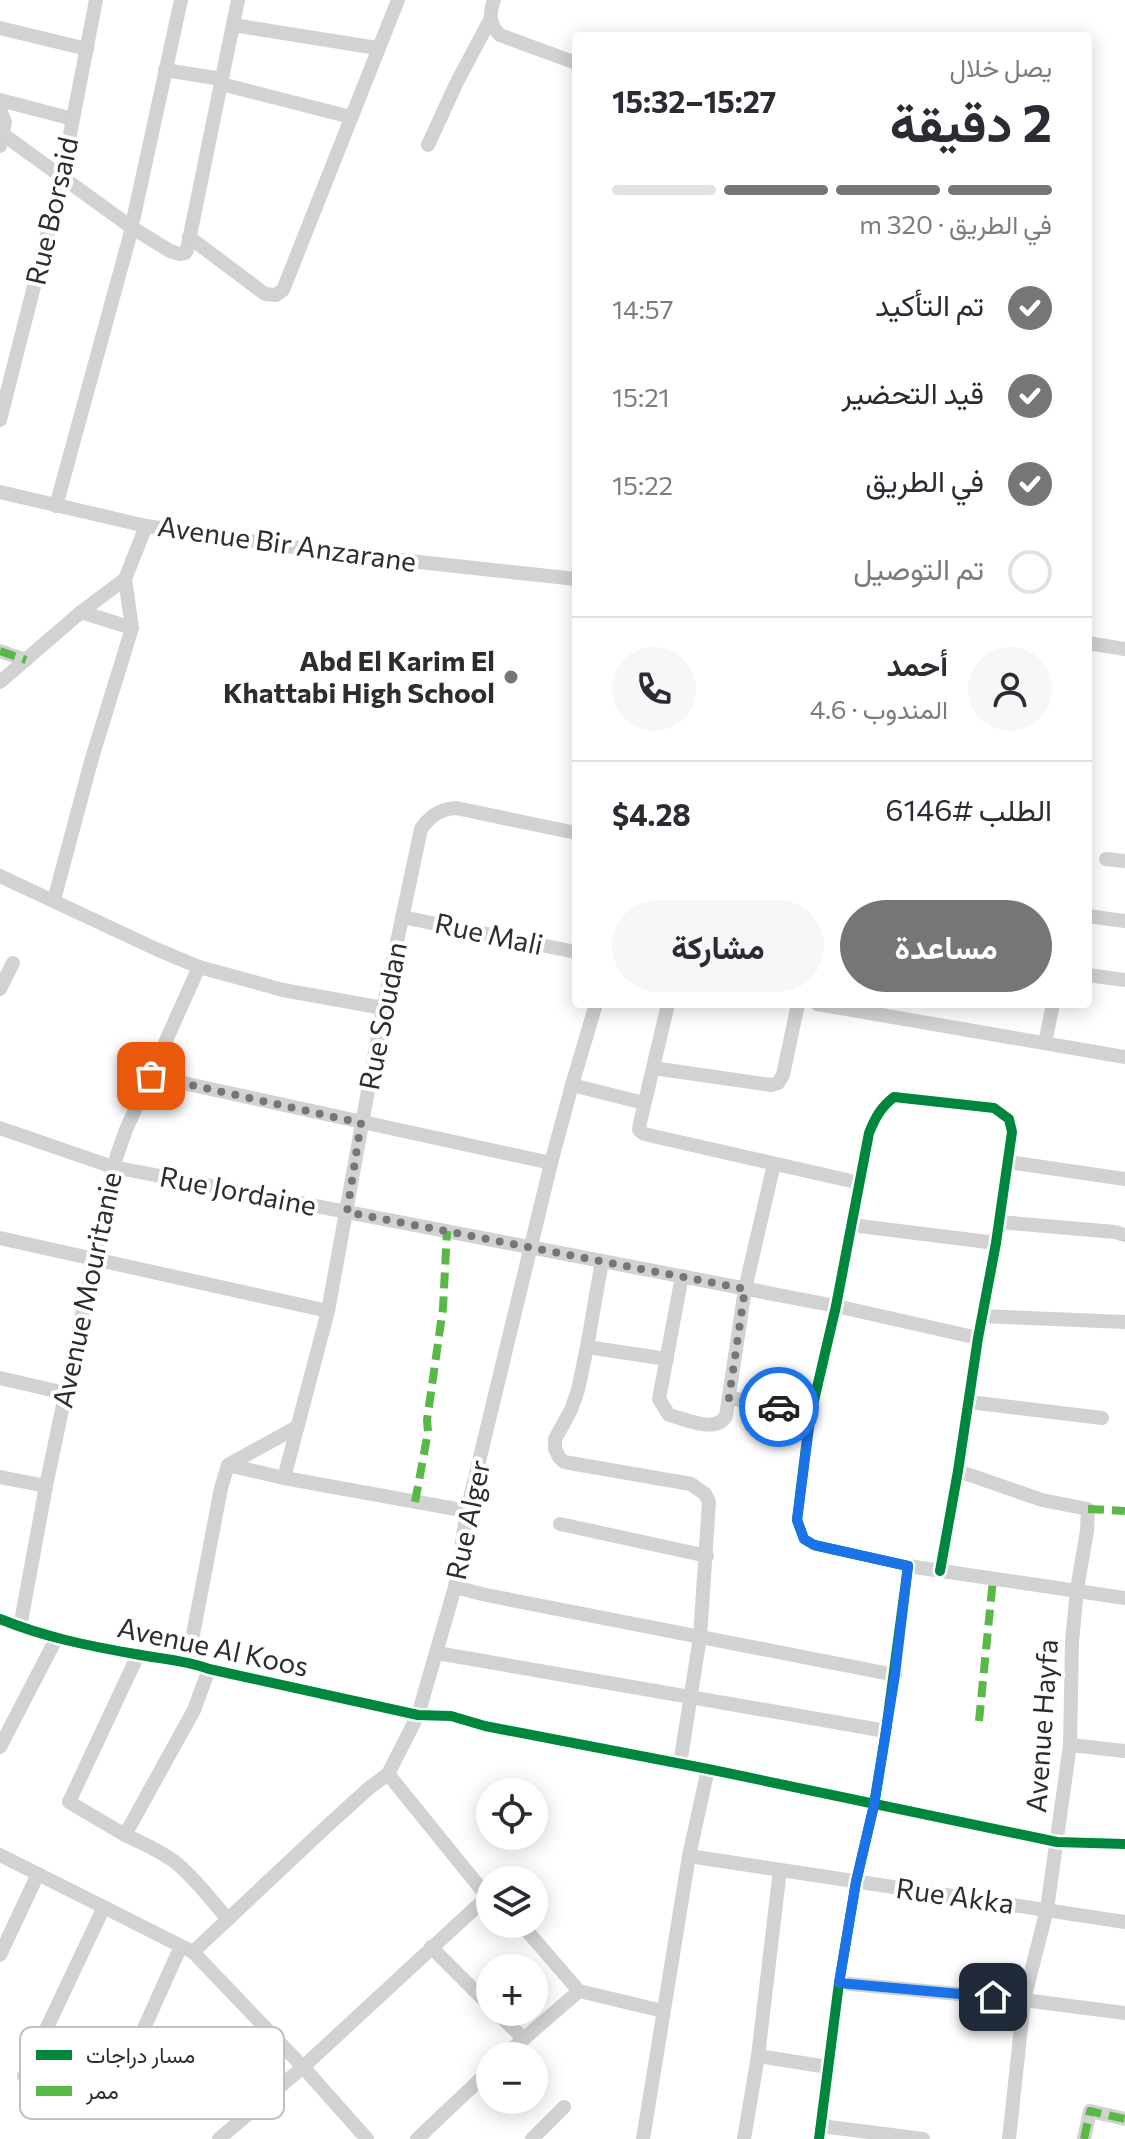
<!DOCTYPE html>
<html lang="ar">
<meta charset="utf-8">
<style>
:root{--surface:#fff;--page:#f7f7f7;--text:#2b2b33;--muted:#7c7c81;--line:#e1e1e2;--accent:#767676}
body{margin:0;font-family:Commissioner,Vazirmatn,sans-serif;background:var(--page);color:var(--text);direction:rtl;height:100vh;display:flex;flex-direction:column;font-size:30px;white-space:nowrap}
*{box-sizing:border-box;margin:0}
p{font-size:26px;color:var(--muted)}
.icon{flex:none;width:44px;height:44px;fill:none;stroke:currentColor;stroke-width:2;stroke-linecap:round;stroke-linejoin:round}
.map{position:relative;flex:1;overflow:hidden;direction:ltr}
.drawer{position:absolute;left:572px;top:32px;width:520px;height:976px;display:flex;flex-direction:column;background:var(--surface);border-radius:8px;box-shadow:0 4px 20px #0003;direction:rtl}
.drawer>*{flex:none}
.buttons{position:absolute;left:476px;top:1778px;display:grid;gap:16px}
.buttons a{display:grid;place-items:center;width:72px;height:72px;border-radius:50%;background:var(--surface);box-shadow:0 4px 20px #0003;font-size:40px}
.pin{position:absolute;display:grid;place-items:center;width:68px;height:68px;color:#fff;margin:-34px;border-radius:16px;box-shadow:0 4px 12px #0006}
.courier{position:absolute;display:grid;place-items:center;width:80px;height:80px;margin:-40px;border:6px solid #1a73e8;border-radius:50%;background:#fff;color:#222;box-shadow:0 2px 10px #0007}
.head em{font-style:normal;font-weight:700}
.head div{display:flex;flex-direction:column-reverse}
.head{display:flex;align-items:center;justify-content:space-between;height:136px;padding:0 40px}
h1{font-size:52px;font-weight:700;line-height:60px}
.bar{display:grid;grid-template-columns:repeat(4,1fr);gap:12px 8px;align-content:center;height:96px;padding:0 40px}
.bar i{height:10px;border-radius:6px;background:var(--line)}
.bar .current{background:var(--accent)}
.bar p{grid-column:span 4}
.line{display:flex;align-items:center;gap:20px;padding:0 40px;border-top:2px solid var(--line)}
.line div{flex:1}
.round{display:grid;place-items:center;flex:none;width:84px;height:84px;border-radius:42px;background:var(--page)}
ol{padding:0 40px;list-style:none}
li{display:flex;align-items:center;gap:24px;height:88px}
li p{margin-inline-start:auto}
li .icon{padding:8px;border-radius:50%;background:var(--accent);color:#fff;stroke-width:4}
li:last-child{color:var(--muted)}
li i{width:44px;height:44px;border:4px solid var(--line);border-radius:50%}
.primary-button{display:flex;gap:16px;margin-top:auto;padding:16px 40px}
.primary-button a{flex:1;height:92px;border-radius:48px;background:var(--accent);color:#fff;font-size:32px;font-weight:700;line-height:92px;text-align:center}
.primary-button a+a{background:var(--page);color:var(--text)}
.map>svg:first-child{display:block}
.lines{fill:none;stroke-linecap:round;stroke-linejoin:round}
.street{stroke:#d2d2d2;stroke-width:14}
.quiet{stroke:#58b947;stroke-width:8;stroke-dasharray:16 8;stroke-linecap:butt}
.cycleway-casing{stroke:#fff;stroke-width:15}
.cycleway{stroke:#00873e;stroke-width:10}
.done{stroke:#767676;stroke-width:8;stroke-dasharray:0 14.4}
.route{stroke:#1a73e8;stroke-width:10}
.poi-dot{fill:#767676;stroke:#fff;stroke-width:3}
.labels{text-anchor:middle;stroke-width:8;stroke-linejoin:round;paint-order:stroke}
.street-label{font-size:28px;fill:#2d2d2d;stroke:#fff}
.poi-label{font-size:28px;font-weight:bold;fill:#2d2d2d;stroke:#fff;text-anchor:end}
.key{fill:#fff;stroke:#c0c0c0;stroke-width:2}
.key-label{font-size:22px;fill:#2d2d2d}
</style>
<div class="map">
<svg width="1125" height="2139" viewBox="0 0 1125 2139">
<rect width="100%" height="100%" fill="#fff"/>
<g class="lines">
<!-- street -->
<g class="street">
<path d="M494,0c-5,14 -5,24 6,35l76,28"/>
<path d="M233,25l144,23"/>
<path d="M0,28l87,21"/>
<path d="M165,70l57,9"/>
<path d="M221,84l130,33"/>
<path d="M0,100l73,19"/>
<path d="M0,110l5,12 -5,24"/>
<path d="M4,135l127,92 39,24 9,3 6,-1 2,-3 51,-250"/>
<path d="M428,145l29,-63 33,-62"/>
<path d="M189,237l76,57 11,1 7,-5 115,-290"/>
<path d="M0,420l62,-244 34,-176"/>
<path d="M0,492l146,34 181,26 249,27"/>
<path d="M56,506l73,-267 52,-239"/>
<path d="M81,612l51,16"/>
<path d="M1088,643l37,6"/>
<path d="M0,651l26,9"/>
<path d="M0,682l81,-70 44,-33 21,-53"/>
<path d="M1106,859l19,2"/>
<path d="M0,876l156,73 43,18 84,23 100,18"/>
<path d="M54,900l38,-142 40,-130 -7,-49"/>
<path d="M1088,916l37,5"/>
<path d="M402,917l174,35"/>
<path d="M1088,975l37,5"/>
<path d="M0,989l13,-26"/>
<path d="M668,1004l-28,119 -1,7 5,4 216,49"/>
<path d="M817,1004l308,53"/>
<path d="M1045,1043l8,-39"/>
<path d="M653,1068l118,17 7,-2 5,-8 15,-71"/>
<path d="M151,1076l400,87"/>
<path d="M572,1085l72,18"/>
<path d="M0,1128l113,39 723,139 142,32"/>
<path d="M1008,1162l117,17"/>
<path d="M999,1222l116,10 10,3"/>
<path d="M851,1225l145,18"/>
<path d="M0,1238l328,73"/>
<path d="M602,1261l-15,86 -9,43 -7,20 -16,29v10l4,8 5,5 127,22 14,10 4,8 -9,135 -20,127"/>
<path d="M682,1276l-23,123 10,16c17,4 46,19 57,1l19,-127 29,-125"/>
<path d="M982,1316l143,6"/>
<path d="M587,1347l80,12"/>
<path d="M0,1378l65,15"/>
<path d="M729,1398l82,14"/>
<path d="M969,1402l133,16"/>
<path d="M228,1465l69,-38"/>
<path d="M958,1471l84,29 46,9 -1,22 -10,58 -5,53 -2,103 -23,164 -23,91 -15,139"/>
<path d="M0,1477l46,9"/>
<path d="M284,1478l44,-167 55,-303 38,-179c9,-13 19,-20 35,-21l120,25"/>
<path d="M560,1524l147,32"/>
<path d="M908,1566l217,32"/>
<path d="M455,1587l31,8 409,80"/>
<path d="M0,1619c44,18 89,27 135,35 25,5 50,6 74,15l209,46 33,1 34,10 223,43 349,73 68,2"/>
<path d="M20,1627l26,-141 67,-319 12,-35 74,-165"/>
<path d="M437,1653l449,78"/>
<path d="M138,1655l-69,147 56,33 69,-125 15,-41"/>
<path d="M188,1661l33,-173 7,-23 56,13 183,33"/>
<path d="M1070,1745l55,6"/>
<path d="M0,1747l56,-108"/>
<path d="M388,1774l102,126"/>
<path d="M125,1835c18,8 35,16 50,27 20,16 36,38 52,56"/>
<path d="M0,1855l193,97 110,115 64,72"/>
<path d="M689,1856l436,66"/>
<path d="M521,1924l58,67 84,20"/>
<path d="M431,1947l59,59"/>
<path d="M193,1952l132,-124 44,-40 19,-14 30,-59 37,-128 12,-76 84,-348 21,-78 24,-81"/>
<path d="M0,1955l38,-81"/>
<path d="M839,1983l185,17 101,13"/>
<path d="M496,2012l27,26"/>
<path d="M504,2056l75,-65"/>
<path d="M758,2056l70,11"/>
<path d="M24,2076l80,-169"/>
<path d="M134,2097l-8,-16 1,-15 54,-120"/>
<path d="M821,2126l102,13"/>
<path d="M219,2139l84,-72 171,-158 8,-7 8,-2"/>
<path d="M417,2139l73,-69"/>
<path d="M532,2139l32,-32"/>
<path d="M643,2139l46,-283 19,-87"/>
<path d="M744,2139l14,-83 22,-186"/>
<path d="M819,2139l20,-156 17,-101 18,-77 12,-74 22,-165 -94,-21 -10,-6 -7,-19 12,-98 27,-116 33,-173c6,-15 12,-26 25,-36l100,11 15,11 3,13 -16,111 -18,95 -20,133 -18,100"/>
<path d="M1084,2139l6,-28 35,8"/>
</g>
<!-- quiet -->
<g class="quiet">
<path d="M0,651l26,9"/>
<path d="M415,1502l13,-70 -1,-12 16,-112 4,-77"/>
<path d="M1088,1509l37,2"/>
<path d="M979,1721l14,-142"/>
<path d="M1084,2139l6,-28 35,8"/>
</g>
<defs>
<g id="cycleway">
<path d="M0,1619c44,18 89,27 135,35 25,5 50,6 74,15l209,46 33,1 34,10 223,43 349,73 68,2"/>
<path d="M819,2139l20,-156 17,-101 18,-77 12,-74 22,-165 -94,-21 -10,-6 -7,-19 12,-98 27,-116 33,-173c6,-15 12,-26 25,-36l100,11 15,11 3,13 -16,111 -18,95 -20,133 -18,100"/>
</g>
</defs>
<!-- cycleway casing -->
<use href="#cycleway" class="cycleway-casing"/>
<!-- cycleway -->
<use href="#cycleway" class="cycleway"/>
</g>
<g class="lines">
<!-- done -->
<path class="done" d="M151,1076l210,47 -14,89 398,77 -16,109 50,9"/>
<!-- route -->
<path class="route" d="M779,1407l32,5 -14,108 7,19 10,6 94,21 -13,109 -13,81 -8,49 -18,77 -17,101 154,14"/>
</g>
<!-- markers -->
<circle class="poi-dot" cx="511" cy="677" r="8"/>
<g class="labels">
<!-- street labels -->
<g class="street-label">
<text transform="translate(52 211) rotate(-77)" y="10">Rue Borsaid</text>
<text transform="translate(287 544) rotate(8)" y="10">Avenue Bir Anzarane</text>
<text transform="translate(489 934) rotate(12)" y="10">Rue Mali</text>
<text transform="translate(383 1016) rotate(-79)" y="10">Rue Soudan</text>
<text transform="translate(238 1191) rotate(11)" y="10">Rue Jordaine</text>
<text transform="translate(87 1290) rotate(-78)" y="10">Avenue Mouritanie</text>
<text transform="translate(468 1520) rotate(-78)" y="10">Rue Alger</text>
<text transform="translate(213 1647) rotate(12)" y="10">Avenue Al Koos</text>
<text transform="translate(1042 1726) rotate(-86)" y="10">Avenue Hayfa</text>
<text transform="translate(955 1896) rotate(8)" y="10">Rue Akka</text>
</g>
<!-- poi labels -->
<g class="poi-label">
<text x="495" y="671">Abd El Karim El<tspan x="495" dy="32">Khattabi High School</tspan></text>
</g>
</g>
<!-- legend -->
<rect x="20" y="2027" width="264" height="92" rx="12" class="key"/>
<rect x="36" y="2050" width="36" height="10" fill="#00873e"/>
<rect x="36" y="2086" width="36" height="10" fill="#58b947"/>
<g class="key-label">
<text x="86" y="2063">مسار دراجات</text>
<text x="86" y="2099">ممر</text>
</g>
</svg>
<div class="buttons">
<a><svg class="icon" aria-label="locate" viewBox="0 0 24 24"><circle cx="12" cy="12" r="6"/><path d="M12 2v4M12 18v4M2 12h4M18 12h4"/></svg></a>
<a><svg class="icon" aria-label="layers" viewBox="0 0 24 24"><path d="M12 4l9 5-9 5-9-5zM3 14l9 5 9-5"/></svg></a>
<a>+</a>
<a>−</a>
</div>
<div class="pin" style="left:151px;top:1076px;background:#ea580c"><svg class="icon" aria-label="bag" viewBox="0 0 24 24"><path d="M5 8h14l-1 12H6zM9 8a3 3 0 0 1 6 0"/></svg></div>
<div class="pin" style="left:993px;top:1997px;background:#1f2937"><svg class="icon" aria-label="home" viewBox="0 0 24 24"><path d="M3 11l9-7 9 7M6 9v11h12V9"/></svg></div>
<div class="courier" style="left:779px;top:1407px"><svg class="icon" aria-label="car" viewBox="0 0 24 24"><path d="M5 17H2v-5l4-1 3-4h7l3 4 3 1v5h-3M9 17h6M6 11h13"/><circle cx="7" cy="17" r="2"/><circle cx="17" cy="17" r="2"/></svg></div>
<section class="drawer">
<div class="head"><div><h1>2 دقيقة</h1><p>يصل خلال</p></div><em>15:27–15:32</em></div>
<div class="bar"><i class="current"></i><i class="current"></i><i class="current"></i><i></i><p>في الطريق · 320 m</p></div>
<ol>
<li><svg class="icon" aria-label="check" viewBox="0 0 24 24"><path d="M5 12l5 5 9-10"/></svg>تم التأكيد<p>14:57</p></li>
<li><svg class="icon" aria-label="check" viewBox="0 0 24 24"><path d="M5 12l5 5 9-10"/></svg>قيد التحضير<p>15:21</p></li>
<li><svg class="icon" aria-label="check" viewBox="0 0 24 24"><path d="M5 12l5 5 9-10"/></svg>في الطريق<p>15:22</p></li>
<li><i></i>تم التوصيل</li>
</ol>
<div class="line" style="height:144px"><a class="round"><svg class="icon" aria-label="person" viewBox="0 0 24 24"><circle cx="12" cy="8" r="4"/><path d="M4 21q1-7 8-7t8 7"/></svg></a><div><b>أحمد</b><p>المندوب · 4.6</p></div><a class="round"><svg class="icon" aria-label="phone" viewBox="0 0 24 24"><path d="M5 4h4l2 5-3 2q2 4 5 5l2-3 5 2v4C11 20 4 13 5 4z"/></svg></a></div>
<div class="line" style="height:104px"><div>الطلب #6146</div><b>$4.28</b></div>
<div class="primary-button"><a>مساعدة</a><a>مشاركة</a></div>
</section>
</div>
